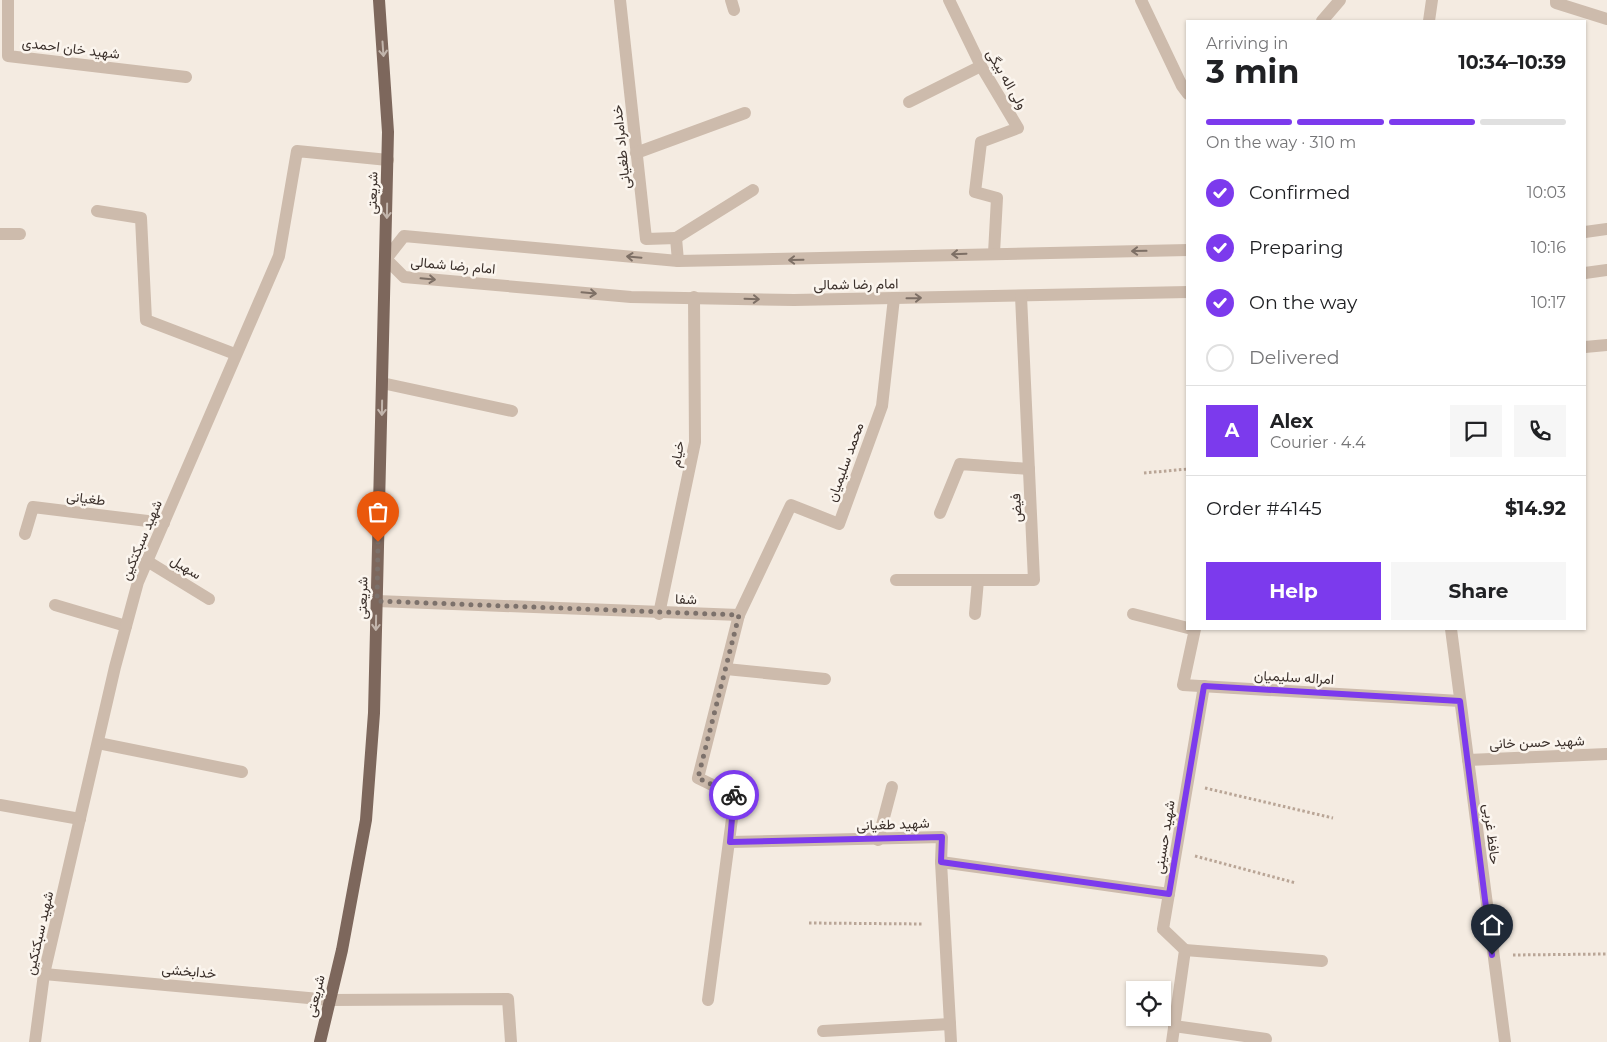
<!DOCTYPE html>
<meta charset="utf-8">
<style>
:root{--surface:#fff;--page:#f6f6f6;--text:#202124;--muted:#757577;--line:#e0e0e0;--accent:#7c3aed}
body{margin:0;font-family:Montserrat,Vazirmatn,sans-serif;background:var(--page);color:var(--text);height:100vh;display:flex;flex-direction:column;font-size:19px;white-space:nowrap}
*{box-sizing:border-box;margin:0}
p{font-size:16px;color:var(--muted)}
.icon{flex:none;width:28px;height:28px;fill:none;stroke:currentColor;stroke-width:2;stroke-linecap:round;stroke-linejoin:round}
.map{position:relative;flex:1;overflow:hidden}
.side{position:absolute;left:1186px;top:20px;width:400px;height:610px;display:flex;flex-direction:column;background:var(--surface);border-radius:0px;box-shadow:0 1px 4px #0004}
.side>*{flex:none}
.fabs{position:absolute;left:1126px;top:981px;display:grid;gap:10px}
.fabs a{display:grid;place-items:center;width:45px;height:45px;border-radius:0px;background:var(--surface);box-shadow:0 1px 4px #0004;font-size:25px}
.pin{position:absolute;display:grid;place-items:center;width:42px;height:42px;color:#fff;margin:-51px -21px;border-radius:50% 50% 50% 0;rotate:-45deg;box-shadow:0 0 5px #0007}
.pin .icon{rotate:45deg}
.courier{position:absolute;display:grid;place-items:center;width:50px;height:50px;margin:-25px;border:4px solid #7c3aed;border-radius:50%;background:#fff;color:#222;box-shadow:0 1px 6px #0007}
.head em{font-style:normal;font-weight:700}
.head div{display:flex;flex-direction:column-reverse}
.head{display:flex;align-items:center;justify-content:space-between;height:85px;padding:0 20px}
h1{font-size:32px;font-weight:700;line-height:38px}
.bar{display:grid;grid-template-columns:repeat(4,1fr);gap:8px 5px;align-content:center;height:60px;padding:0 20px}
.bar i{height:6px;border-radius:4px;background:var(--line)}
.bar .active{background:var(--accent)}
.bar p{grid-column:span 4}
.line{display:flex;align-items:center;gap:12px;padding:0 20px;border-top:1px solid var(--line)}
.line div{flex:1}
.round{display:grid;place-items:center;flex:none;width:52px;height:52px;border-radius:0px;background:var(--page)}
ol{padding:0 20px;list-style:none}
li{display:flex;align-items:center;gap:15px;height:55px}
li p{margin-inline-start:auto}
li .icon{padding:5px;border-radius:50%;background:var(--accent);color:#fff;stroke-width:4}
li:last-child{color:var(--muted)}
li i{width:28px;height:28px;border:2px solid var(--line);border-radius:50%}
.button{display:flex;gap:10px;margin-top:auto;padding:10px 20px}
.button a{flex:1;height:58px;border-radius:0px;background:var(--accent);color:#fff;font-size:20px;font-weight:700;line-height:58px;text-align:center}
.button a+a{background:var(--page);color:var(--text)}
.map>svg:first-child{display:block}
.lines{fill:none;stroke-linecap:round;stroke-linejoin:round}
.path{stroke:#b9a596;stroke-width:3;stroke-dasharray:2.5 2.5;stroke-linecap:butt}
.minor{stroke:#cdbbac;stroke-width:12}
.major{stroke:#7d675c;stroke-width:12}
.oneway{stroke:#c2b5ac}
.oneway2{stroke:#7d6f65}
.done{stroke:#7c716b;stroke-width:5;stroke-dasharray:0 9}
.route{stroke:#7c3aed;stroke-width:6}
.labels{text-anchor:middle;stroke-width:5;stroke-linejoin:round;paint-order:stroke}
.street-label{font-size:14px;fill:#3b302b;stroke:#fbf5ee}
</style>
<div class="map">
<svg width="1607" height="1042" viewBox="0 0 1607 1042">
<rect width="100%" height="100%" fill="#f4ebe1"/>
<g class="lines">
<!-- path -->
<g class="path">
<path d="M1144,473l44,-4"/>
<path d="M1205,788l128,30"/>
<path d="M1195,856l101,27"/>
<path d="M809,923l115,1"/>
<path d="M1513,955l94,-1"/>
</g>
<!-- minor -->
<g class="minor">
<path d="M8,0v56l178,21"/>
<path d="M620,0l26,239 30,-1 2,23"/>
<path d="M731,0l3,10"/>
<path d="M949,0l32,66 37,62 -37,14 -6,50 22,6 -3,55"/>
<path d="M1141,0l41,86 6,8"/>
<path d="M1556,0v3l51,16"/>
<path d="M1322,21l18,-21"/>
<path d="M1429,21l3,-21"/>
<path d="M909,102l72,-36"/>
<path d="M636,153l109,-40"/>
<path d="M97,211l44,7 5,102 89,34"/>
<path d="M1585,232l22,-3"/>
<path d="M0,234h20"/>
<path d="M676,238l77,-48"/>
<path d="M1188,250l-510,11 -274,-25 -18,23 18,18 227,20 163,3 394,-8"/>
<path d="M1585,273l22,-3"/>
<path d="M1585,347l22,-2"/>
<path d="M382,383l130,28"/>
<path d="M940,513l20,-49 69,5"/>
<path d="M25,534l8,-27 131,16"/>
<path d="M147,561l62,38"/>
<path d="M896,580h138l-13,-284"/>
<path d="M377,601l362,14"/>
<path d="M55,605l71,21"/>
<path d="M659,614l36,-172 -1,-145"/>
<path d="M975,614l3,-34"/>
<path d="M1133,614l55,14"/>
<path d="M1195,629l-12,56 277,16"/>
<path d="M1451,629l54,413"/>
<path d="M726,669l99,10"/>
<path d="M98,743l144,29"/>
<path d="M1468,760l139,-6"/>
<path d="M0,805l80,14"/>
<path d="M878,840l14,-53"/>
<path d="M730,842l212,-5 -1,25 10,180"/>
<path d="M941,862l228,32"/>
<path d="M1185,950l137,11"/>
<path d="M44,974l286,26 178,-1 3,43"/>
<path d="M708,1000l27,-204 -37,-18 41,-163 52,-110 48,19 43,-118 12,-108"/>
<path d="M1174,1026l92,13"/>
<path d="M823,1031l127,-7"/>
<path d="M35,1042l9,-68 71,-307 23,-85 141,-326 18,-105 91,9"/>
<path d="M1172,1042l13,-92 -22,-21 41,-243"/>
</g>
<!-- major -->
<path class="major" d="M320,1042l22,-92 24,-130 8,-107 14,-581 -9,-132"/>
</g>
<!-- one-way arrows -->
<defs><path id="oneway-shaft" d="M-6 0H5M1.5-3L5.5 0L1.5 3" fill="none" stroke-width="1.6" stroke-linecap="round" stroke-linejoin="round" transform="scale(1.25)"/></defs>
<g class="oneway">
<use href="#oneway-shaft" transform="translate(383 49) rotate(86)"/>
<use href="#oneway-shaft" transform="translate(387 211) rotate(91)"/>
<use href="#oneway-shaft" transform="translate(382 408) rotate(91)"/>
<use href="#oneway-shaft" transform="translate(376 623) rotate(91)"/>
</g>
<g class="oneway2">
<use href="#oneway-shaft" transform="translate(1139 251) rotate(179)"/>
<use href="#oneway-shaft" transform="translate(959 254) rotate(178)"/>
<use href="#oneway-shaft" transform="translate(634 257) rotate(-175)"/>
<use href="#oneway-shaft" transform="translate(796 260) rotate(179)"/>
<use href="#oneway-shaft" transform="translate(428 279) rotate(5)"/>
<use href="#oneway-shaft" transform="translate(589 293) rotate(5)"/>
<use href="#oneway-shaft" transform="translate(914 298) rotate(-1)"/>
<use href="#oneway-shaft" transform="translate(752 299) rotate(2)"/>
</g>
<g class="lines">
<!-- done -->
<path class="done" d="M378,542l-1,59 362,14 -41,163 36,17"/>
<!-- route -->
<path class="route" d="M734,795l-4,47 212,-5 -1,25 228,32 35,-208 256,15 32,254"/>
</g>
<g class="labels">
<!-- street labels -->
<g class="street-label">
<text transform="translate(71 48) rotate(7)" y="5">شهید خان احمدی</text>
<text transform="translate(1007 79) rotate(60)" y="5">ولی اله بیگی</text>
<text transform="translate(621 147) rotate(-96)" y="5">خدامراد طغیانی</text>
<text transform="translate(372 193) rotate(-89)" y="5">شریعتی</text>
<text transform="translate(453 265) rotate(5)" y="5">امام رضا شمالی</text>
<text transform="translate(856 284) rotate(-1)" y="5">امام رضا شمالی</text>
<text transform="translate(677 454) rotate(-80)" y="5">خیام</text>
<text transform="translate(845 462) rotate(-70)" y="5">محمد سلیمیان</text>
<text transform="translate(86 498) rotate(7)" y="5">طغیانی</text>
<text transform="translate(1016 508) rotate(-93)" y="5">فیض</text>
<text transform="translate(141 540) rotate(-67)" y="5">شهید سبکتکین</text>
<text transform="translate(186 567) rotate(32)" y="5">سهیل</text>
<text transform="translate(362 598) rotate(-89)" y="5">شریعتی</text>
<text transform="translate(686 599) rotate(1)" y="5">شفا</text>
<text transform="translate(1294 677) rotate(3)" y="5">امراله سلیمیان</text>
<text transform="translate(1537 742) rotate(-2)" y="5">شهید حسن خانی</text>
<text transform="translate(893 824) rotate(-2)" y="5">شهید طغیانی</text>
<text transform="translate(1492 834) rotate(83)" y="5">حافظ غربی</text>
<text transform="translate(1164 837) rotate(-81)" y="5">شهید حسینی</text>
<text transform="translate(39 933) rotate(-77)" y="5">شهید سبکتکین</text>
<text transform="translate(189 971) rotate(5)" y="5">خدابخشی</text>
<text transform="translate(315 996) rotate(-76)" y="5">شریعتی</text>
</g>
</g>
</svg>
<div class="fabs">
<a><svg class="icon" aria-label="locate" viewBox="0 0 24 24"><circle cx="12" cy="12" r="6"/><path d="M12 2v4M12 18v4M2 12h4M18 12h4"/></svg></a>
</div>
<div class="pin" style="left:378px;top:542px;background:#ea580c"><svg class="icon" aria-label="bag" viewBox="0 0 24 24"><path d="M5 8h14l-1 12H6zM9 8a3 3 0 0 1 6 0"/></svg></div>
<div class="pin" style="left:1492px;top:955px;background:#1f2937"><svg class="icon" aria-label="home" viewBox="0 0 24 24"><path d="M3 11l9-7 9 7M6 9v11h12V9"/></svg></div>
<div class="courier" style="left:734px;top:795px"><svg class="icon" aria-label="bike" viewBox="0 0 24 24"><circle cx="6" cy="16" r="4"/><circle cx="18" cy="16" r="4"/><path d="M6 16l4-8h5l3 8M10 8l3 8H6M13 5h3"/></svg></div>
<section class="side">
<div class="head"><div><h1>3 min</h1><p>Arriving in</p></div><em>10:34–10:39</em></div>
<div class="bar"><i class="active"></i><i class="active"></i><i class="active"></i><i></i><p>On the way · 310 m</p></div>
<ol>
<li><svg class="icon" aria-label="check" viewBox="0 0 24 24"><path d="M5 12l5 5 9-10"/></svg>Confirmed<p>10:03</p></li>
<li><svg class="icon" aria-label="check" viewBox="0 0 24 24"><path d="M5 12l5 5 9-10"/></svg>Preparing<p>10:16</p></li>
<li><svg class="icon" aria-label="check" viewBox="0 0 24 24"><path d="M5 12l5 5 9-10"/></svg>On the way<p>10:17</p></li>
<li><i></i>Delivered</li>
</ol>
<div class="line" style="height:90px"><b class="round" style="background:var(--accent);color:#fff">A</b><div><b>Alex</b><p>Courier · 4.4</p></div><a class="round"><svg class="icon" aria-label="chat" viewBox="0 0 24 24"><path d="M4 5h16v11H9l-5 4z"/></svg></a><a class="round"><svg class="icon" aria-label="phone" viewBox="0 0 24 24"><path d="M5 4h4l2 5-3 2q2 4 5 5l2-3 5 2v4C11 20 4 13 5 4z"/></svg></a></div>
<div class="line" style="height:65px"><div>Order #4145</div><b>$14.92</b></div>
<div class="button"><a>Help</a><a>Share</a></div>
</section>
</div>
